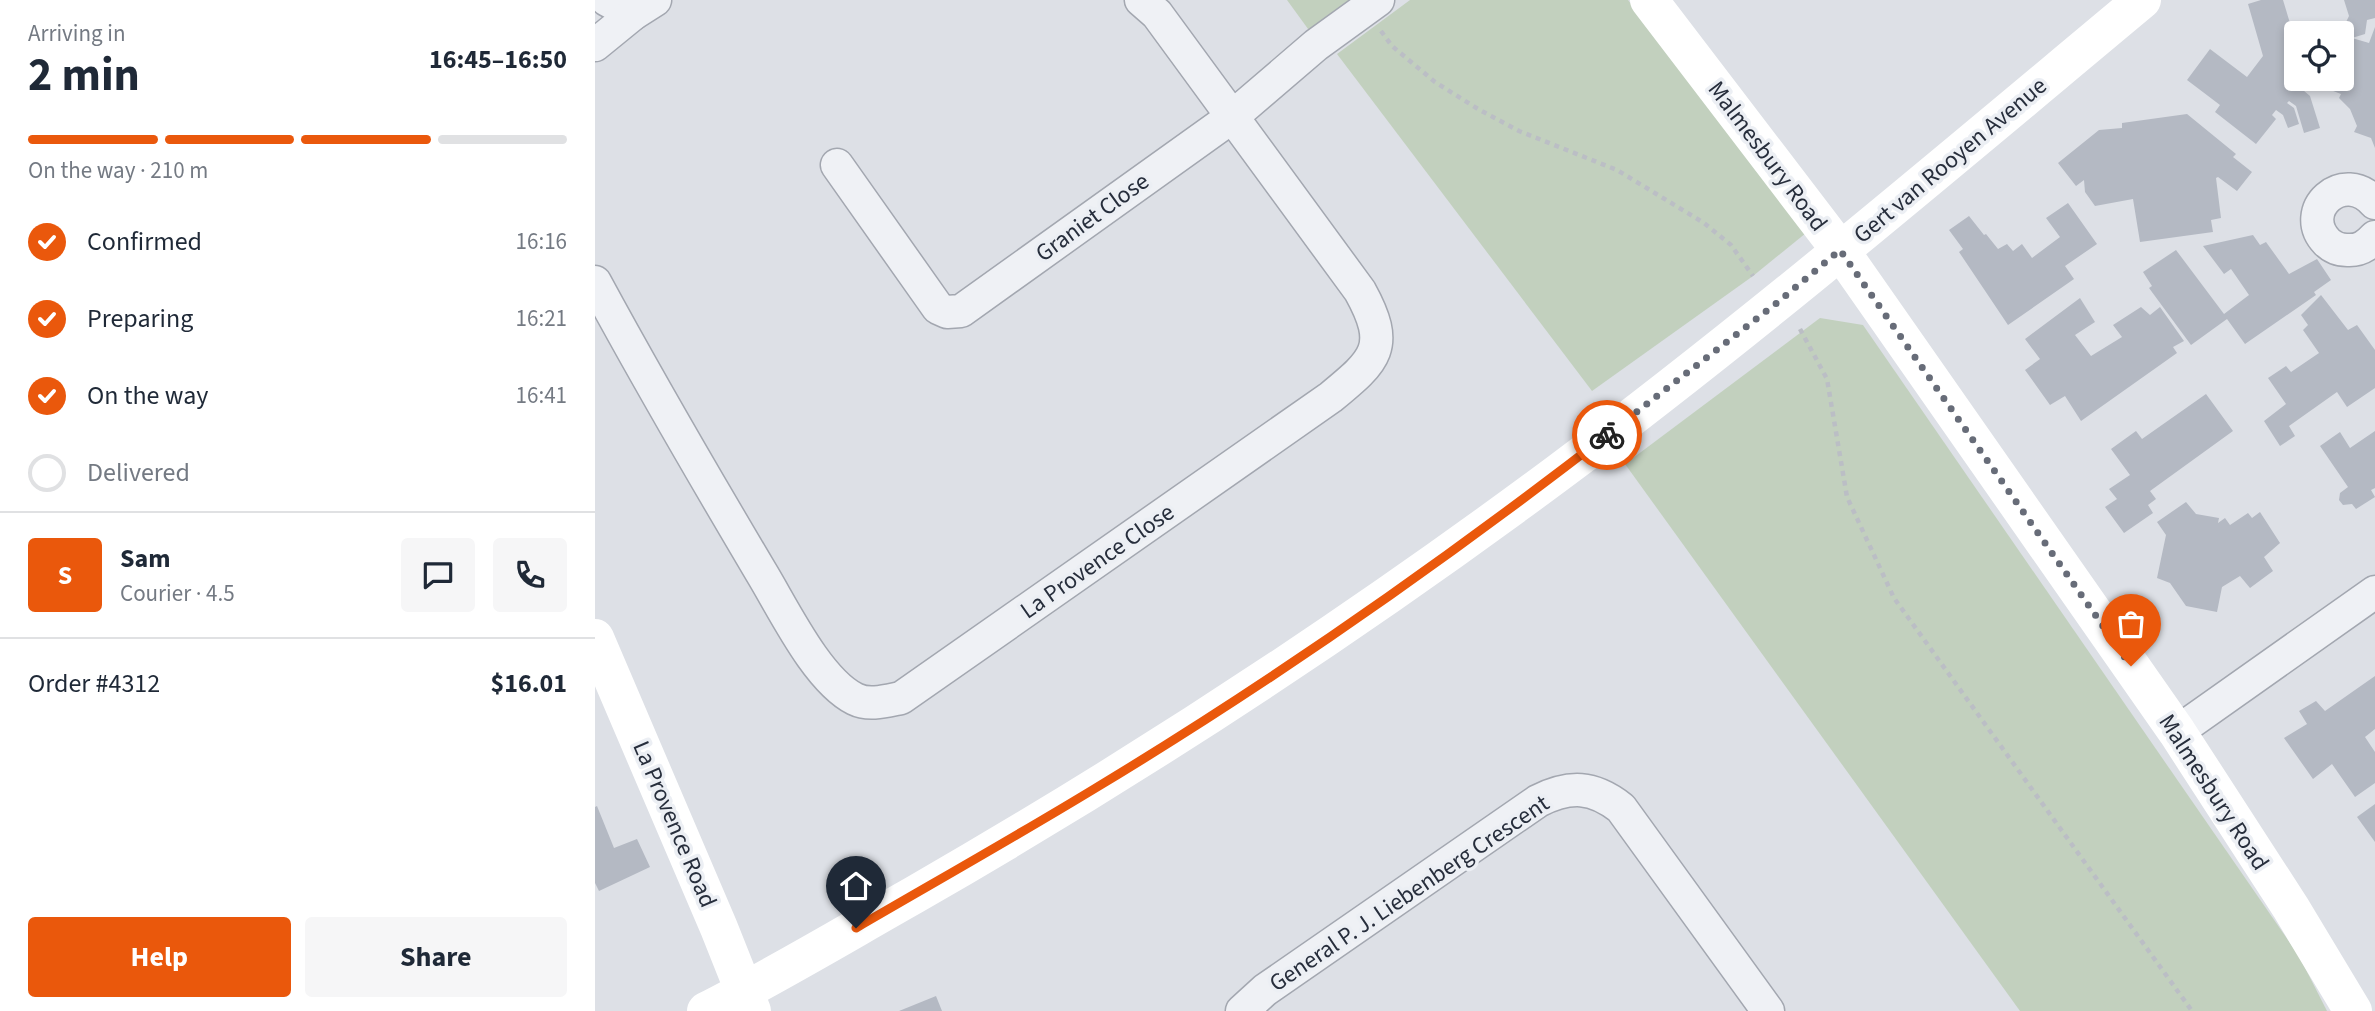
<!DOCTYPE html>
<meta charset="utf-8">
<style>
:root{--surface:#fff;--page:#f6f6f7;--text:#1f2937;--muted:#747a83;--line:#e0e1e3;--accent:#ea580c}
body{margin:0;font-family:"Source Sans 3",sans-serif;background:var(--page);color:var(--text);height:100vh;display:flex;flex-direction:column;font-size:26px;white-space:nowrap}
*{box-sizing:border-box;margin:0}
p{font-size:23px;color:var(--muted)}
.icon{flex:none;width:38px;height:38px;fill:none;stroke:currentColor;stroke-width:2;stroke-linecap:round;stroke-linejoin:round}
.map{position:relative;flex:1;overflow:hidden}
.details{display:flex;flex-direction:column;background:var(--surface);width:595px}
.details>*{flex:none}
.buttons{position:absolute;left:1689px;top:21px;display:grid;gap:14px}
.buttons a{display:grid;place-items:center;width:70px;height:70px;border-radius:7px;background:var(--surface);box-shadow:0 4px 10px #0003;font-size:35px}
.pin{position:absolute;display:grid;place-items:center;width:60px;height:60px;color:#fff;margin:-72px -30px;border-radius:50% 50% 50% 0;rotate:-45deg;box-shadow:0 0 7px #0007}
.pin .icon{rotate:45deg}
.courier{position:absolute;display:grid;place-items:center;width:70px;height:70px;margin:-35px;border:5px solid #ea580c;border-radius:50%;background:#fff;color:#222;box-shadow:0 2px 9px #0007}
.summary em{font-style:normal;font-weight:700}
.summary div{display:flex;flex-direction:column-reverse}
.summary{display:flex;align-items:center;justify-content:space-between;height:119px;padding:0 28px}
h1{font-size:46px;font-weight:700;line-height:52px}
.bar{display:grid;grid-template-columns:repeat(4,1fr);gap:10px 7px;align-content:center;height:84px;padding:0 28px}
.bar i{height:9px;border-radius:5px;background:var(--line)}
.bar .current{background:var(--accent)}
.bar p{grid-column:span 4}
.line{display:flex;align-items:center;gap:18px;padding:0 28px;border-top:2px solid var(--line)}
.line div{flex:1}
.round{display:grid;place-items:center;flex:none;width:74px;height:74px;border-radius:7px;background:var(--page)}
ol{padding:0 28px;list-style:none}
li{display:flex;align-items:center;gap:21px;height:77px}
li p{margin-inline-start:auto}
li .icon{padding:7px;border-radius:50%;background:var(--accent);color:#fff;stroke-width:4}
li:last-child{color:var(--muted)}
li i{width:38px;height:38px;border:4px solid var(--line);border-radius:50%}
.cta{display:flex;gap:14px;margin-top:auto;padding:14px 28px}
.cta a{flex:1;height:80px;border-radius:7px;background:var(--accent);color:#fff;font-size:28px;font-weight:700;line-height:80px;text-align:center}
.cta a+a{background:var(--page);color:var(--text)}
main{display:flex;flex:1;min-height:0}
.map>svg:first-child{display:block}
.green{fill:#c2d0be}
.building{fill:#b4b9c3}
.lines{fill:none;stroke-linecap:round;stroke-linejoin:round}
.street-casing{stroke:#a3a7b0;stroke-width:35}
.path{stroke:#bbbec5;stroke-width:4.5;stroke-dasharray:5 5;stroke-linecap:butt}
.street{stroke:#eff1f5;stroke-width:32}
.secondary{stroke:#fff;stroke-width:38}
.done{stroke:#676c78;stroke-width:7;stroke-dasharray:0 12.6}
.route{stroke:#ea580c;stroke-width:9}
.labels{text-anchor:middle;stroke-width:7;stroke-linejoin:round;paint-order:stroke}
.street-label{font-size:24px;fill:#272e3c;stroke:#eceff4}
</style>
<main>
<section class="details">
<div class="summary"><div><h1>2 min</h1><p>Arriving in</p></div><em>16:45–16:50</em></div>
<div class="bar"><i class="current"></i><i class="current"></i><i class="current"></i><i></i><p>On the way · 210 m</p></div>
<ol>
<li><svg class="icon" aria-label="check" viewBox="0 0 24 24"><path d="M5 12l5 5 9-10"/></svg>Confirmed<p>16:16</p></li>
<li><svg class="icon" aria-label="check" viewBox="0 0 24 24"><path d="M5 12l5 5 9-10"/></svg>Preparing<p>16:21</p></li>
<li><svg class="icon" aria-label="check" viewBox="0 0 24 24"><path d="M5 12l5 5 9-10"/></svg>On the way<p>16:41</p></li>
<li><i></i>Delivered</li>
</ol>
<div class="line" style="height:126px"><b class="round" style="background:var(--accent);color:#fff">S</b><div><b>Sam</b><p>Courier · 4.5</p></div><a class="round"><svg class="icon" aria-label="chat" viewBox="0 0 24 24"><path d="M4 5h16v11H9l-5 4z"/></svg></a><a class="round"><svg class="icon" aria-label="phone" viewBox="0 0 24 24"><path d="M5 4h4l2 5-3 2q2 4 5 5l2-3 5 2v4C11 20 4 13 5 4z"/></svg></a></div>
<div class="line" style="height:91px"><div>Order #4312</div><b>$16.01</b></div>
<div class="cta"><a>Help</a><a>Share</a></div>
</section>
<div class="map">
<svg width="1780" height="1011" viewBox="0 0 1780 1011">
<rect width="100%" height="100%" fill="#dde0e6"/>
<!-- green -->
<g class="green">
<path d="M692,0h68l-44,33z"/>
<path d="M815,0h218l178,233 -53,43 -161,115 -255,-337z"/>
<path d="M1225,318l43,7 436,631 28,55h-307l-395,-547z"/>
</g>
<!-- building -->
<g class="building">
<path d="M1666,0h22l13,43v30l-6,6 20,17 10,32 -16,5 -8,-27 -7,-5 -2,2 7,5 5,16 -11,4 -5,-13 -7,-5 -4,5 4,4 -20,25 -41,-32 5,-7 -33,-25 23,-31 37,28 16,-21 -15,-52z"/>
<path d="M1749,0h31v18l-8,2 -2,14 -13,4 17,5 6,-16v121l-4,-10 -17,-6 3,-6 -7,-17 -11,-11 2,-4 -26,-10 -2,-5h28v-46h-39l23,-8 2,6 17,-5 5,-10z"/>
<path d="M1592,114l49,40 -3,3 19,15 -15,19 -19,-14 -2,1 5,40 -10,2 2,12 -73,10 -7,-43 -38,7 -10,-14 -1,-12 -8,6 -18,-23 41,-33 23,-2v-5z"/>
<path d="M1473,203l29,41 -32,22 9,13 -66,46 -49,-73 4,-3 -14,-19 20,-14 15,19 2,-1 12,15 9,-5 6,7 9,-7 10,14 28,-21 -14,-19z"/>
<path d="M1658,235l7,10 6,-3 23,32 28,-15 14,21 -17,12 2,3 -71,49 -18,-25 -36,26 -42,-57 3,-2 -9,-14 33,-22 48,64 25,-19 -18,-26 -7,5 -21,-28z"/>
<path d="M1726,295l27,35 9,-5 18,25v38l-28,19 -10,-15 -48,34 6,10 -15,10 -16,-25 22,-17 -18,-26 18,-12 5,6 28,-19 -16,-23 5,-5 -7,-10z"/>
<path d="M1485,298l15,24 -20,13 16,21 31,-19 -9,-12 28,-18 9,8 10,-8 24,34 -11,6 4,6 -96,68 -16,-25 -15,9 -25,-35 15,-11 -15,-20z"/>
<path d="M1611,394l27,37 -83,60 6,8 -8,6 5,8 -29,20 -19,-26 12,-8 -8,-10 21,-14 -19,-26 25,-18 6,8z"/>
<path d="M1780,431v57l-4,2 4,7 -19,12 -4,-5 -9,1 -4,-5 1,-7 8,-6 -28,-41 20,-14 10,16z"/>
<path d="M1591,502l10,12 23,4 -1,5 7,-5 5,7 18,-12 4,5 8,-6 20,31 -16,14 9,14 -23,17 -10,-12 -18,11 -5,25 -31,-6 -16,-23 -13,-5 9,-43 -9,-13z"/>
<path d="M1780,676v53l-10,8 10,15v31l-20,14 -23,-33 -19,15 -29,-41 23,-14 -8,-13 17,-10 9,10z"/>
<path d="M1780,804v38l-18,-25z"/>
<path d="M2,806l17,42 23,-9 13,28 -51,24 -4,-8v-76z"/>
<path d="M341,996l6,15h-43z"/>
</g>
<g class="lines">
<defs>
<g id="street">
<path d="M12,0l26,14"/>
<path d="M0,45l38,-31 22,-14"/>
<path d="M242,165l101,143 9,4 14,-1 271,-194 84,-72 62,-45"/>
<path d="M1780,203c-32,-36 -78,8 -48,39 5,5 12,8 20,8 12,1 20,-4 28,-13"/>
<path d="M0,282c53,98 109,194 166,290 22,36 56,108 94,127 14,7 31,2 46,-1l430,-301c45,-37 60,-50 29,-106l-203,-277 -16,-14"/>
<path d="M1582,732l198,-140"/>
<path d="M647,1011l23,-21 273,-189c32,-16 55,-15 83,7l147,203"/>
</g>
</defs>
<!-- street casing -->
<use href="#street" class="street-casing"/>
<!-- path -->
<g class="path">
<path d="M786,31l11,15 43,36 43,27 41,22 98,39 87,53 27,22 22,31"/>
<path d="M1205,329l27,50 20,118 47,101 298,413"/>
</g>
<!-- street -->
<use href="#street" class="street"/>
<!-- secondary -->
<g class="secondary">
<path d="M1054,0l191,250 337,482 114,176 62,103"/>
<path d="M0,638l124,290 33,83"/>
<path d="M111,1011c71,-36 139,-77 208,-116 223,-128 438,-269 644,-422 201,-150 392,-313 584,-473"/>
</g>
</g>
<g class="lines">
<!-- done -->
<path class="done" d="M1012,435l171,-133 62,-52 291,416"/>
<!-- route -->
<path class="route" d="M261,928c79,-46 159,-91 238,-139 176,-106 350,-228 513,-354"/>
</g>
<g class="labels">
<!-- street labels -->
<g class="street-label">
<text transform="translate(1173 156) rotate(53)" y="8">Malmesbury Road</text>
<text transform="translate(1355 160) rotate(-40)" y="8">Gert van Rooyen Avenue</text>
<text transform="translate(497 217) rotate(-36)" y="8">Graniet Close</text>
<text transform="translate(502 561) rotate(-35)" y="8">La Provence Close</text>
<text transform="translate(1619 792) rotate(57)" y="8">Malmesbury Road</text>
<text transform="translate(80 824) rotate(67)" y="8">La Provence Road</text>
<text transform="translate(814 893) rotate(-34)" y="8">General P. J. Liebenberg Crescent</text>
</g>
</g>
</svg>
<div class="buttons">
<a><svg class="icon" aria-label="locate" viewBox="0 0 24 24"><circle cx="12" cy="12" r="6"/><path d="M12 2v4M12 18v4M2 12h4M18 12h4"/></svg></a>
</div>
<div class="pin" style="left:1536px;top:666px;background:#ea580c"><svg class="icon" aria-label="bag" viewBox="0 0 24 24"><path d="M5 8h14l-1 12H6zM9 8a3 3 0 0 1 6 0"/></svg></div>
<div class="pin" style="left:261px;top:928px;background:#1f2937"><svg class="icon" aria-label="home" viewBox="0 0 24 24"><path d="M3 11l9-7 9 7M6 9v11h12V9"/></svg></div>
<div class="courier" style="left:1012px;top:435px"><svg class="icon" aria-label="bike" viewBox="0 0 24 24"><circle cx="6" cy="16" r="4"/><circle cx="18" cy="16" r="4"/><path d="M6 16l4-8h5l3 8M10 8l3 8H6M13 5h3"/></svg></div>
</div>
</main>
